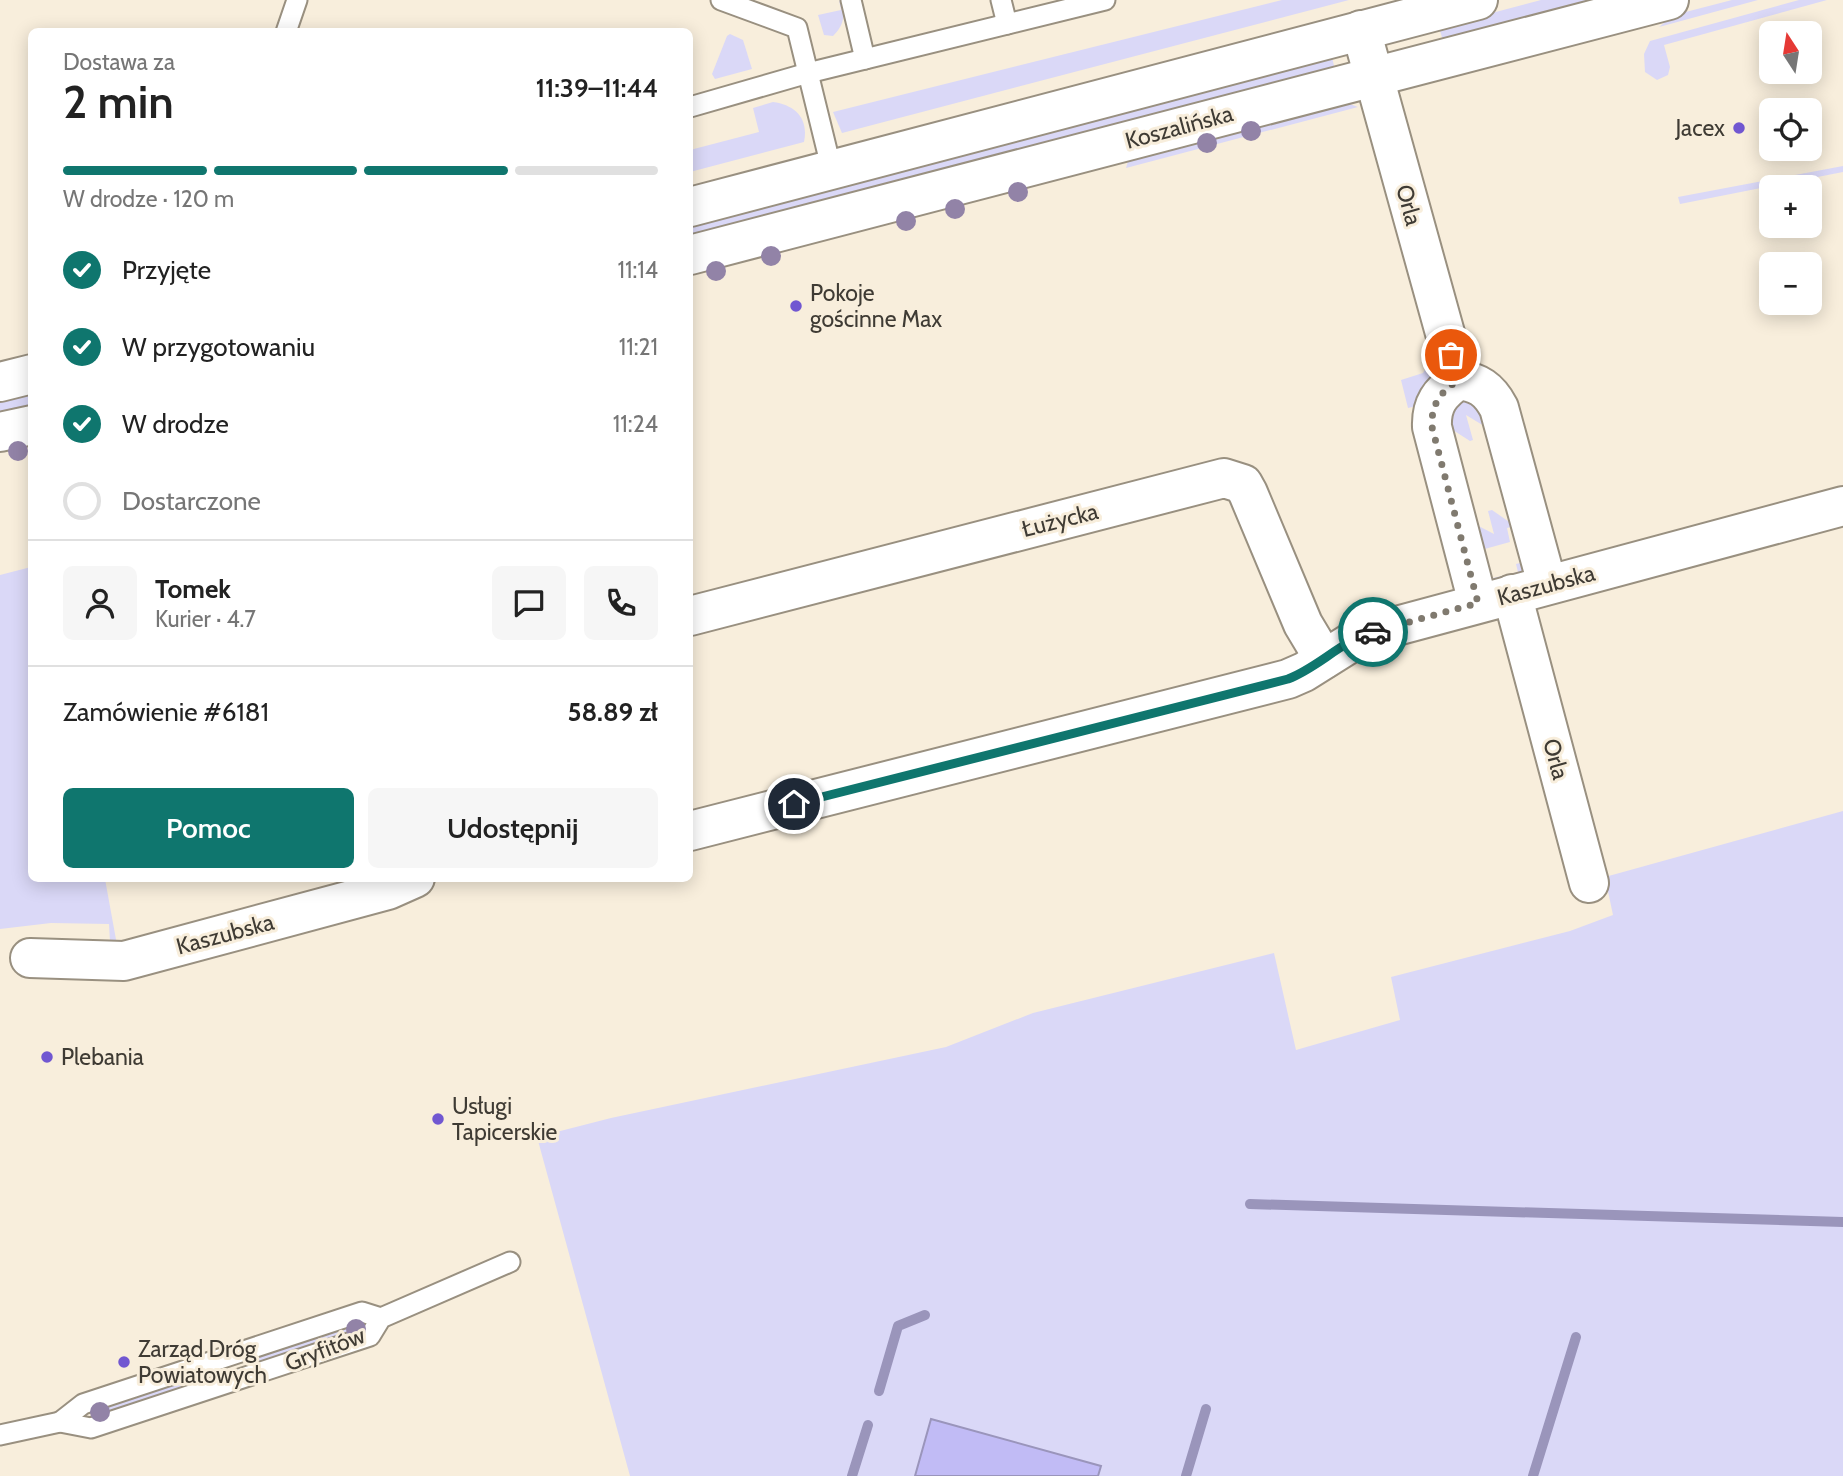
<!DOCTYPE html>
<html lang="pl">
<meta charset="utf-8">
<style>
:root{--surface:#fff;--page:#f6f6f6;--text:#222;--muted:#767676;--line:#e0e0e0;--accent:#0f766e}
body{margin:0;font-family:Cabin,sans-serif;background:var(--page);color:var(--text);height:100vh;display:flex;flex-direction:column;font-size:26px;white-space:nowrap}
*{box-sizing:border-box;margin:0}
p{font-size:23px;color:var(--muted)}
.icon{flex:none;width:38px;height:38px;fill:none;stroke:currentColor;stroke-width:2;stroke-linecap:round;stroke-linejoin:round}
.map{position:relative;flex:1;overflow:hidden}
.sheet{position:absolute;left:28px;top:28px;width:665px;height:854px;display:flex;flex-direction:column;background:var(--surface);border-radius:10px;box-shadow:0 4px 18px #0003}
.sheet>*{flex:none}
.needle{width:46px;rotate:348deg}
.fabs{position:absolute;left:1759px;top:21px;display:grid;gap:14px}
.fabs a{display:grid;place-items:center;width:63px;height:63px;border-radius:10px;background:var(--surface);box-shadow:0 4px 18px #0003;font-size:35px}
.pin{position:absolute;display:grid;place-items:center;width:60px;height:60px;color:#fff;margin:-30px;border:4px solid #fff;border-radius:50%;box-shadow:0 2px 7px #0007}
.courier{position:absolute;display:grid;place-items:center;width:70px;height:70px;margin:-35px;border:5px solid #0f766e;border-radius:50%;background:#fff;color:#222;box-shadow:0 2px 9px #0007}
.headline em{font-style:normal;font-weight:600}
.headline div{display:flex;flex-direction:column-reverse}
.headline{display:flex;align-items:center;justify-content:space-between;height:119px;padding:0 35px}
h1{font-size:46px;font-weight:600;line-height:52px}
.bar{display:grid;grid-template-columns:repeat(4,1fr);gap:10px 7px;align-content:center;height:84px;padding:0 35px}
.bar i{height:9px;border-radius:5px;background:var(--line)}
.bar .selected{background:var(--accent)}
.bar p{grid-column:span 4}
.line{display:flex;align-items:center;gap:18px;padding:0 35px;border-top:2px solid var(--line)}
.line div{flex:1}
.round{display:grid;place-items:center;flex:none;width:74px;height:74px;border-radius:10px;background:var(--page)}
ol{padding:0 35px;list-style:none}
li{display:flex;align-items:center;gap:21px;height:77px}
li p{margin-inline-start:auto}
li .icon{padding:7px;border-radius:50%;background:var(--accent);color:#fff;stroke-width:4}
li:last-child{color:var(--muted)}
li i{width:38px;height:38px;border:4px solid var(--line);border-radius:50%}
.action{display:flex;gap:14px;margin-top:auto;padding:14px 35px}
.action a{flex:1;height:80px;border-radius:10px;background:var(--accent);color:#fff;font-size:28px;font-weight:600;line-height:80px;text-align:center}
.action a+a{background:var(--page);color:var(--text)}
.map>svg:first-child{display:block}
.green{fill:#dad8f7}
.water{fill:#c1bbf5;stroke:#9a95bb;stroke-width:2}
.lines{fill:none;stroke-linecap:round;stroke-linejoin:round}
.stream{stroke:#9a95bb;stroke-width:10}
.service-casing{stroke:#999080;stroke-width:23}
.minor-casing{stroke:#999080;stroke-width:42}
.secondary-casing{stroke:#999080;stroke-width:42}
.service{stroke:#fff;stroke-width:19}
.minor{stroke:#fff;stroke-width:38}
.secondary{stroke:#fff;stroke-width:38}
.tree{fill:#9283a7}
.done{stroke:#807a6f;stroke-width:7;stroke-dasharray:0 12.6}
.route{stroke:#0f766e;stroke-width:9}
.poi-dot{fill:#7157d1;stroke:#f8eedc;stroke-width:2.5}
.labels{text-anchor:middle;stroke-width:6;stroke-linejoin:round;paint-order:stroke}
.street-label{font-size:23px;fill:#3f3b34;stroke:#f8eedc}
.poi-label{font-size:23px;fill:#3f3b34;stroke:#f8eedc;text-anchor:start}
</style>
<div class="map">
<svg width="1843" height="1476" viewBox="0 0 1843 1476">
<rect width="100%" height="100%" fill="#f8eedc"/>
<!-- green -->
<g class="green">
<path d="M839,0c8,12 5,26 -6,36l-9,-1 -6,-20 23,-5z"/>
<path d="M1282,0h67l-507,133 -9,-21z"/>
<path d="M1541,0h57l-155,41 -4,-14z"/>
<path d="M1732,0h26l-99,27 15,-12z"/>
<path d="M1799,0h28l-163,45 6,22 -2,8 -11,5 -12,-8 -1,-18 6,-13z"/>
<path d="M730,34l13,6 9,29 -37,10 -3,-5 15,-38z"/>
<path d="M1332,57l2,9 -4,4 -640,167v-15z"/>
<path d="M773,102c22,3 36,16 31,40l-114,30v-22l69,-18 -6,-24z"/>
<path d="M1347,103l11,4 -232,61 3,-10z"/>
<path d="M1843,166v6l-163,32 -2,-7z"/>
<path d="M1433,357l3,15 -13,21 -2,12 -13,3 -7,-28 22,-7z"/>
<path d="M31,392v16l-31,8v-16z"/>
<path d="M1473,398l21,34 -28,-17 7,25 -3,1 -28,-18 15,-23z"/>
<path d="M1492,510l23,16 -8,2 3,14 -29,8 8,29 29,-7 -2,-8 12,-3 -7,15 -32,9 -22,-65 27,14 -6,-23z"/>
<path d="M31,567l1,311 73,1 12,66 8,4 -15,-7 -1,-18 -58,-1 -51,6v-354z"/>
<path d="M1843,811v665h-1213l-93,-339 74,-19 335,-71 87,-34 241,-60 22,97 104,-30 -9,-43 179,-46 43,-16 -8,-38z"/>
<path d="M365,1322l2,5 -117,39 -3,-2 1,-4z"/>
<path d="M192,1379l4,2 -1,4 -100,32 -2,-3 1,-3z"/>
</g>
<!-- water -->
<path class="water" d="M931,1419l170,47 -3,10h-183z"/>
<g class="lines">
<!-- stream -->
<g class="stream">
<path d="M1250,1204l593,18"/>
<path d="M879,1391l19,-65 27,-11"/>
<path d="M852,1476l16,-51"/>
<path d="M1186,1476l20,-67"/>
<path d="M1533,1476l43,-139"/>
</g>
<defs>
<g id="service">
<path d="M721,0l76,28 35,143"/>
<path d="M851,0l14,59"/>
<path d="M1001,0l6,24"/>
<path d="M286,32l11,-32"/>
<path d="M690,107l118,-34 297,-73"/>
<path d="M60,1422l23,-18 279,-92 19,6"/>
<path d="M0,1435l60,-13 31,6 279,-92 11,-18 129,-56"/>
</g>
<g id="minor">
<path d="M1361,30l97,350"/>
<path d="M1512,594l77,289"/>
<path d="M1478,603l-46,-176c-1,-23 8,-34 26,-47 20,2 31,9 41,28l48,176"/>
<path d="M690,616l534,-138 19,6 5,9 55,131 21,35"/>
<path d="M690,831l598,-152 16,-7 59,-37 480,-129"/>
<path d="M30,958l94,3 264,-71 27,-12"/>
</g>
<g id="secondary">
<path d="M690,207l788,-207"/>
<path d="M690,255l979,-255"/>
<path d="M0,382l32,-8"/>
<path d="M0,432l32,-7"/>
</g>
</defs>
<!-- service casing -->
<use href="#service" class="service-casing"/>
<!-- minor casing -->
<use href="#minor" class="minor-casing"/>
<!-- secondary casing -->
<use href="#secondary" class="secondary-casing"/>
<!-- service -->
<use href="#service" class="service"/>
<!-- minor -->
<use href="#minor" class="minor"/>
<!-- secondary -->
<use href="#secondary" class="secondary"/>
</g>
<!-- trees -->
<g class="tree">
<circle cx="1251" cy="131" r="10"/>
<circle cx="1207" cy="143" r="10"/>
<circle cx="1018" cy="192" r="10"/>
<circle cx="955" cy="209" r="10"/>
<circle cx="906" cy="221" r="10"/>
<circle cx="771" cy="256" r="10"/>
<circle cx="716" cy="271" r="10"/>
<circle cx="18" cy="451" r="10"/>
<circle cx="356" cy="1329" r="10"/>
<circle cx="100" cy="1412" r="10"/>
</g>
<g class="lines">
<!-- done -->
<path class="done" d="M1373,632l105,-29 -46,-176c-1,-23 8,-34 26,-47l-7,-25"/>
<!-- route -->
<path class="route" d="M794,804l494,-125c31,-12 53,-38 85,-47"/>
</g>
<!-- markers -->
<g class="poi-dot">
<circle cx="1739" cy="128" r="7"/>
<circle cx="796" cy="306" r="7"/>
<circle cx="47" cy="1057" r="7"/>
<circle cx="438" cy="1119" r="7"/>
<circle cx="124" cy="1362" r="7"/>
</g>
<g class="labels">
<!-- street labels -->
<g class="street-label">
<text transform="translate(1179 127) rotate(-15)" y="8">Koszalińska</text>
<text transform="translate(1409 205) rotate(75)" y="8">Orla</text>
<text transform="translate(1060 520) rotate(-14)" y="8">Łużycka</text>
<text transform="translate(1546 585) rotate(-15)" y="8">Kaszubska</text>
<text transform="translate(1556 759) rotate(75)" y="8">Orla</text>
<text transform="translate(225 934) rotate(-15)" y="8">Kaszubska</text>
<text transform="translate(325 1349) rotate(-21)" y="8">Gryfitów</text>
</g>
<!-- poi labels -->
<g class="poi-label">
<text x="1725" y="136" text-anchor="end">Jacex</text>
<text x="810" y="301">Pokoje<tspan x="810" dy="26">gościnne Max</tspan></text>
<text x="61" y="1065">Plebania</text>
<text x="452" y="1114">Usługi<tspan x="452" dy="26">Tapicerskie</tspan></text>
<text x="138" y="1357">Zarząd Dróg<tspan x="138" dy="26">Powiatowych</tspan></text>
</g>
</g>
</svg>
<div class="fabs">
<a><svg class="needle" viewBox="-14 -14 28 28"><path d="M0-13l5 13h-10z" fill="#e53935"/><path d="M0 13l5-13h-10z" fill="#767676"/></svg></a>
<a><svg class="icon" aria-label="locate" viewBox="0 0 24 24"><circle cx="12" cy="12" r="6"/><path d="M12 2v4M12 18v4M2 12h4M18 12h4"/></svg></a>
<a>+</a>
<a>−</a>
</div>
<div class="pin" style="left:1451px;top:355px;background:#ea580c"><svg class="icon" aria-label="bag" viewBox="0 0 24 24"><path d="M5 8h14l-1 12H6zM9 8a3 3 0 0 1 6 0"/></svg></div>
<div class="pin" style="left:794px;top:804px;background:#1f2937"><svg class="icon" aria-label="home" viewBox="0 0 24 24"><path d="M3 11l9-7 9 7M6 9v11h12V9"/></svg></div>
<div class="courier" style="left:1373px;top:632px"><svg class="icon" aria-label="car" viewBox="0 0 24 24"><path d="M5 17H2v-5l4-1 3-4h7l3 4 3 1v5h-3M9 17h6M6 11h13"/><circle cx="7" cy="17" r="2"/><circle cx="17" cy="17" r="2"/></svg></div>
<section class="sheet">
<div class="headline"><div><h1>2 min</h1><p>Dostawa za</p></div><em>11:39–11:44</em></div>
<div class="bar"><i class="selected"></i><i class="selected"></i><i class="selected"></i><i></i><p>W drodze · 120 m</p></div>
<ol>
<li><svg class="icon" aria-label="check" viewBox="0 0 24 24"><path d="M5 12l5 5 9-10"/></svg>Przyjęte<p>11:14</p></li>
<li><svg class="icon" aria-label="check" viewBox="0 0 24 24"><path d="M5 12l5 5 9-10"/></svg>W przygotowaniu<p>11:21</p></li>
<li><svg class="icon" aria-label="check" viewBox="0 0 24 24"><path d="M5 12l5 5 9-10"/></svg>W drodze<p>11:24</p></li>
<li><i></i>Dostarczone</li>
</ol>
<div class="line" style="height:126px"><a class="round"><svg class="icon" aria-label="person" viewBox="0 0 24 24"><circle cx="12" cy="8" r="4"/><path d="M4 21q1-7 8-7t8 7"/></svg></a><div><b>Tomek</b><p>Kurier · 4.7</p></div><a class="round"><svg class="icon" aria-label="chat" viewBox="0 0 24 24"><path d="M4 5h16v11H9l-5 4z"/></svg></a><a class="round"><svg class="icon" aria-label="phone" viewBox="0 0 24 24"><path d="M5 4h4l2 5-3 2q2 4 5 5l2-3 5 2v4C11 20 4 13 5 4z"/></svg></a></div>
<div class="line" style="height:91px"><div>Zamówienie #6181</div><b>58.89 zł</b></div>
<div class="action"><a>Pomoc</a><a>Udostępnij</a></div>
</section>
</div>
